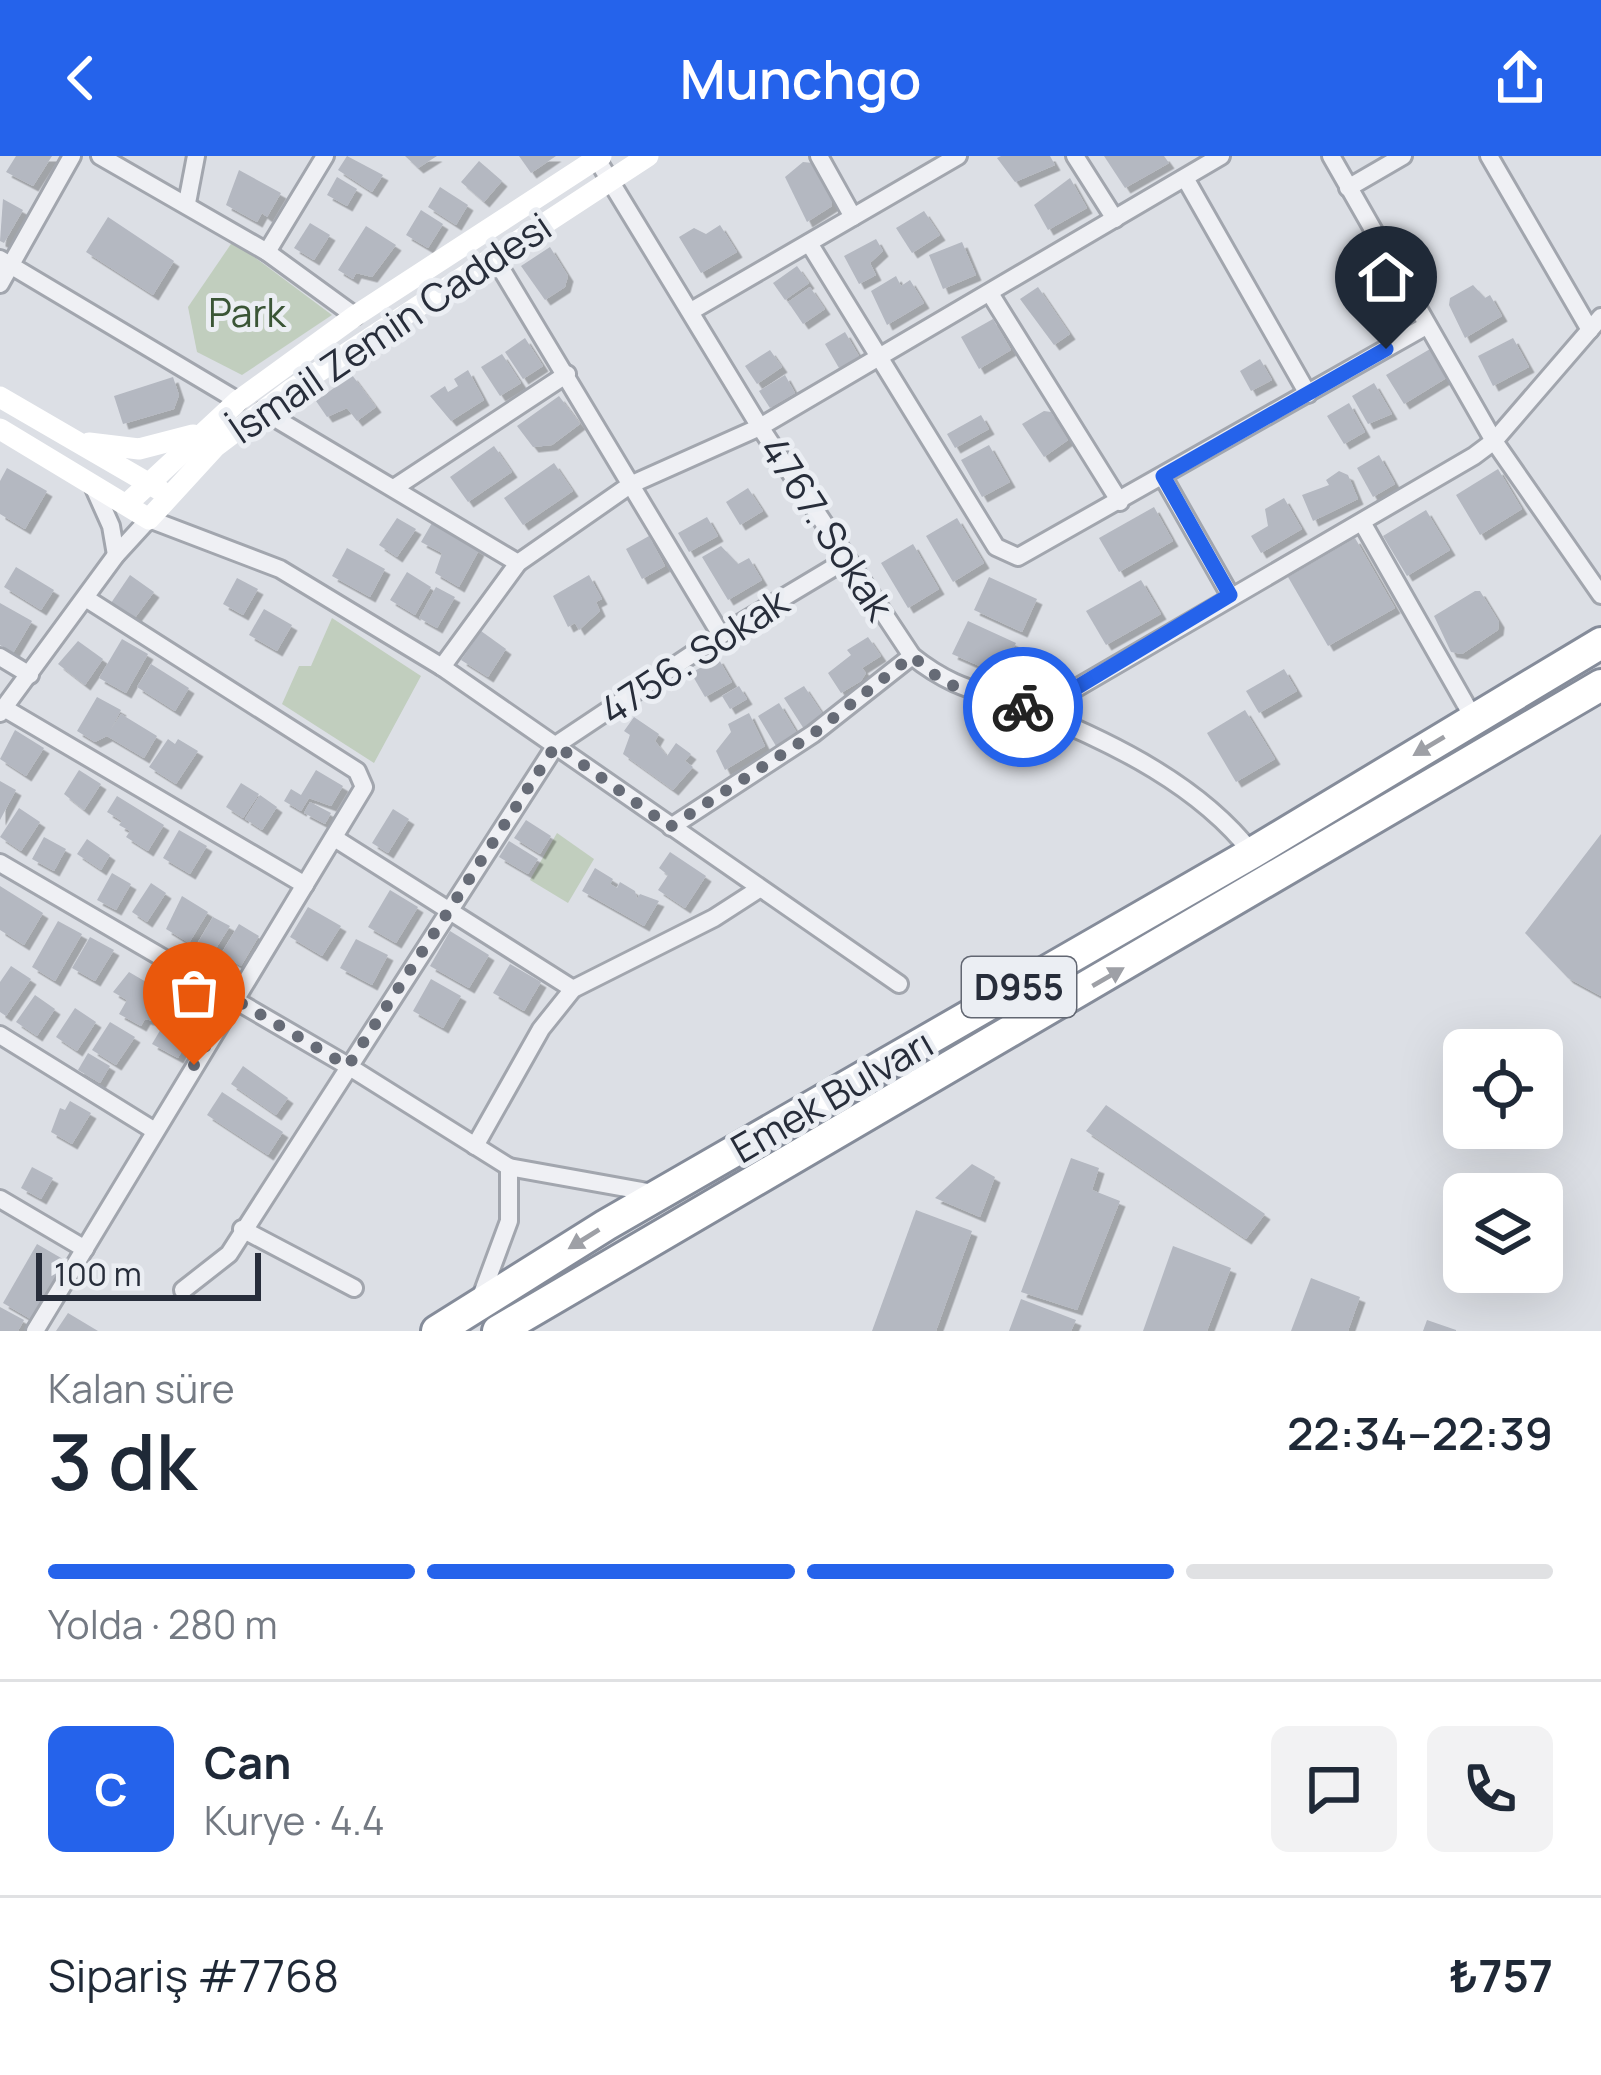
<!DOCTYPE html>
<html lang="tr">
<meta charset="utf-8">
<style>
:root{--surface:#fff;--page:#f2f2f3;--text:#1f2937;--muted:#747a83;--line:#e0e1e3;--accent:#2563eb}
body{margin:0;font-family:Manrope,sans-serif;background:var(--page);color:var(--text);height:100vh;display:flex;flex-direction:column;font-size:45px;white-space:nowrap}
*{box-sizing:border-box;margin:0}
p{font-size:39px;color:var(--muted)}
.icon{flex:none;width:66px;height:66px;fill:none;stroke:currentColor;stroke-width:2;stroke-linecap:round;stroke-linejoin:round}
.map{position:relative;height:1175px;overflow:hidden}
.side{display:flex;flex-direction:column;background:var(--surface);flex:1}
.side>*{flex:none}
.tools{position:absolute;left:1443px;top:873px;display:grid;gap:24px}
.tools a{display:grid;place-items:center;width:120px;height:120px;border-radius:18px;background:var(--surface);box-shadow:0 12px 48px #0002;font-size:60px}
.scale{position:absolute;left:36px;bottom:30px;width:225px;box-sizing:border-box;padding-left:12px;border:6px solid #272d3a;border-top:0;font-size:33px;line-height:42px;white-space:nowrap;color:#272d3a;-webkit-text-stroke:9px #ebeef3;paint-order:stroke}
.pin{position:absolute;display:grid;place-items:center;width:102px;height:102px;color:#fff;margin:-123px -51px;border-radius:50% 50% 50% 0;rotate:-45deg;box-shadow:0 0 12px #0007}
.pin .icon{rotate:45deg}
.courier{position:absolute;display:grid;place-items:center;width:120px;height:120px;margin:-60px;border:9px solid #2563eb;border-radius:50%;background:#fff;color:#222;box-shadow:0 3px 15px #0007}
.headline em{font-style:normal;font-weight:600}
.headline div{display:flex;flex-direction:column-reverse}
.headline{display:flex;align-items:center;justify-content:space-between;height:204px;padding:0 48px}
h1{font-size:78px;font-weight:600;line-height:90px}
.bar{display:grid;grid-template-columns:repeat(4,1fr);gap:18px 12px;align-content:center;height:144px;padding:0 48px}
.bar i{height:15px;border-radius:9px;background:var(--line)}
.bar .selected{background:var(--accent)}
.bar p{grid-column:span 4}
.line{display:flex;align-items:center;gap:30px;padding:0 48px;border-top:3px solid var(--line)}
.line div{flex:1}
.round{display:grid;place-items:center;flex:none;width:126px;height:126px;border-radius:18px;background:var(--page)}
header{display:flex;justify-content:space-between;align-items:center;height:156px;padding:0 48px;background:var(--accent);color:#fff;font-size:54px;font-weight:600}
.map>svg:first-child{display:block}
.green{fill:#c1cebe}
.building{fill:#b4b8c1;filter:url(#shadow)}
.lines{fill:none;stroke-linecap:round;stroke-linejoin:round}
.street-casing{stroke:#a2a6ae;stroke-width:22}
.highway-casing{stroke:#858c9a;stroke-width:36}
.street{stroke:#eff0f4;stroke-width:16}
.secondary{stroke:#fff;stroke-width:21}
.highway{stroke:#fff;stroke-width:30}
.oneway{fill:#9ea0a6}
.done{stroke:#666b76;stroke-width:12;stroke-dasharray:0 21.6}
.route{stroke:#2563eb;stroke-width:15}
.labels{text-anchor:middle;stroke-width:10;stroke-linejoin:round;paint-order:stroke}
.shield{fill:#ebeef3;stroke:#626772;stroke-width:3}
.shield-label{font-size:36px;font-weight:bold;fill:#272d3a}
.park-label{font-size:39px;fill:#3a5536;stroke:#ebeef3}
.street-label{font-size:39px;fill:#272d3a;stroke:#ebeef3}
</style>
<header><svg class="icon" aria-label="back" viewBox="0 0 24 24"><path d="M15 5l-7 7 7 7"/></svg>Munchgo<svg class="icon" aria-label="share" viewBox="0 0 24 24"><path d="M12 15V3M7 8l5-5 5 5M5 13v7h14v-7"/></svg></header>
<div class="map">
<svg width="1601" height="1175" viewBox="0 0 1601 1175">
<defs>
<filter id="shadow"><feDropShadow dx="5.5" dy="5.5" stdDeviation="0" flood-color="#0004"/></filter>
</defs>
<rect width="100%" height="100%" fill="#dcdfe5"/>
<!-- green -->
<g class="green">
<path d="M233,85l99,74 -90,60 -45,-23 -9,-45z"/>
<path d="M332,462l89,58 -47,87 -92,-59 17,-38h12z"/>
<path d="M557,677l37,26 -26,44 -38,-23z"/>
</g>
<!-- building -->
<g class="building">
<path d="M16,0h36l-19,30 -27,-14z"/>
<path d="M347,0l36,19 -11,17 -34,-22z"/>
<path d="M405,0h32l-19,12z"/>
<path d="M519,0h37l-25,17z"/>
<path d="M1001,0h49l5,9 -40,17 -18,-24z"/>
<path d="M1104,0h60l5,7 -44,25z"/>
<path d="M479,5l23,20 -18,21 -23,-20z"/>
<path d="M803,6l10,1 19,34v9l-25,16 -22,-45z"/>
<path d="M239,14l42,23 -14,24 -5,-4 -5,9 -31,-17z"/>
<path d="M337,21l20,12 -10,17 -20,-11z"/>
<path d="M1070,22l17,30 -39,22 -14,-25z"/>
<path d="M440,31l28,18 -12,20 -28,-18z"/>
<path d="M3,43l20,11 -19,33 -4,-2z"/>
<path d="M421,54l22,14 -15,24 -22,-13z"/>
<path d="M924,55l16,24 -28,18 -16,-25z"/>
<path d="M108,61l66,44 -21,34 -67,-43z"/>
<path d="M310,67l20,12 -16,25 -20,-12z"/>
<path d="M720,69l17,27 -36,21 -22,-36 15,-9 12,6z"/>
<path d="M366,70l30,19 -24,32 -16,-4 -3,6 -15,-9z"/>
<path d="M876,83l7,12 -13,12 6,12 -17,9 -15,-28z"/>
<path d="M962,86l14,33 -33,14 -14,-34z"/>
<path d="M550,91l18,29 -3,11 -20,13 -24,-34z"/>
<path d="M797,110l12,17 -24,17 -12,-17z"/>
<path d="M896,120l5,10 9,-6 14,23 -37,22 -16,-34z"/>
<path d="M1473,129l12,13 5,-3 12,21 -37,22 -16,-33 1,-7z"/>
<path d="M810,131l15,22 -22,15 -15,-22z"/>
<path d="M1038,131l32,47 -16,11 -34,-46z"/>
<path d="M993,163l18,31 -32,19 -18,-32z"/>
<path d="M845,176l14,24 -20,12 -14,-24z"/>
<path d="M525,182l18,28 -20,13 -18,-27z"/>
<path d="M1513,182l16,29 -36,19 -15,-30z"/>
<path d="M1430,193l18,28 -44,27 -18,-29z"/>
<path d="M770,194l12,17 -25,17 -12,-18z"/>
<path d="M502,198l19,29 -21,13 -19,-29z"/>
<path d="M1260,203l12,21 -21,11 -11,-20z"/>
<path d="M468,214l16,30 -33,21 -21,-25 15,-10 3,6 10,-6 -4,-7z"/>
<path d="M352,219l24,32 -19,14 -10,-13 -20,9 -11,-16z"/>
<path d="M785,219l10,18 -25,15 -11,-17z"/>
<path d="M173,221l6,18 -5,14 -51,15 -9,-28z"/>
<path d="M1374,227l18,31 -24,10 -16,-28z"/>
<path d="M559,240l21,28 -28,21 -19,2 -16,-21z"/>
<path d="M1349,247l16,29 -21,12 -17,-28z"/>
<path d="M1044,255l7,1 17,28 -24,17 -22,-33z"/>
<path d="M981,259l8,14 -34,19 -8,-14z"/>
<path d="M989,289l21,37 -28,15 -21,-37z"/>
<path d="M494,290l18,26 -44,30 -18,-25z"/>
<path d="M1379,299l16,29 -22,13 -16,-29z"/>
<path d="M554,307l19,28 -50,34 -19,-27z"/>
<path d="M7,312l40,23 -22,38 -25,-15v-33z"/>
<path d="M1498,313l24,40 -42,26 -24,-40z"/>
<path d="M1339,315l9,4 10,24 -45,22 -11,-26 27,-10 -3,-5z"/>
<path d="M748,332l15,23 -23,14 -14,-23z"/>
<path d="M1284,342l18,31 -41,24 -10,-17 17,-10 -3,-17z"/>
<path d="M1154,351l19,34 -54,31 -20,-34z"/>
<path d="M1426,354l24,40 -43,26 -24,-40z"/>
<path d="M707,361l11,19 -29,16 -11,-19z"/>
<path d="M397,362l19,11 -19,28 -18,-12z"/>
<path d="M957,362l27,45 -31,19 -27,-46z"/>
<path d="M432,367l47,27 -20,37 -24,-14 7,-20 -21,-11z"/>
<path d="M649,380l16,30 -23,13 -16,-30z"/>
<path d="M1355,382l40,70 -67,38 -40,-69z"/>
<path d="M913,388l26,45 -31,19 -27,-45z"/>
<path d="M721,390l17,18 11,-6 13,22 -34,20 -26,-43z"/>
<path d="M347,392l38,21 -15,28 -38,-21z"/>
<path d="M16,411l38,23 -13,20 -37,-23z"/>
<path d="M407,416l24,15 -16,28 -25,-15z"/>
<path d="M130,419l24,17 -20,27 -23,-16z"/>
<path d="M589,419l13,24 -6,3 4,9 -21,19 -4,-7 -7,4 -15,-31z"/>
<path d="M989,421l48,22 -15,33 -48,-22z"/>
<path d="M237,422l21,11 -15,26 -20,-11z"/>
<path d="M1141,424l20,34 -55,31 -20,-34z"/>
<path d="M436,431l19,10 -18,31 -18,-10z"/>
<path d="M1475,435h5l19,31 -1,8 -36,24 -11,-2 -17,-36z"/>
<path d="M0,447l32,18 -19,32 -13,-8z"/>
<path d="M264,453l28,16 -15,26 -28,-16z"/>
<path d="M968,465l48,22 -16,32 -48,-21z"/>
<path d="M481,475l25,18 -18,28 -27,-17z"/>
<path d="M868,481l13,19 -19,12 4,5 -5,8 -20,12 -13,-20 23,-18 -4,-5z"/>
<path d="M122,483l26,15 -22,39 -27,-15z"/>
<path d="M78,485l25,18 -18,26 -27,-21z"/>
<path d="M718,502l14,24 -27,15 -14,-24z"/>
<path d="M151,508l38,24 -14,23 -38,-24z"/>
<path d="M1284,513l13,22 -38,22 -13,-22z"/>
<path d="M739,530l8,13 -17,10 -8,-13z"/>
<path d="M804,530l20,30 -20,13 -20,-31z"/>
<path d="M97,541l24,13 -11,21 11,-17 36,22 -13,22 -37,-22 -12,6 -18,-11z"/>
<path d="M779,547l18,30 -21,13 -18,-30z"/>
<path d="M1245,554l30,49 -39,23 -29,-49z"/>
<path d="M749,557l16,33 -40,24 -9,-19 15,-19 -3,-8z"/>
<path d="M634,561l25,17 -4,7 12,15 9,-13 15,11 -6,7 8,6 -20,23 -50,-36 7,-19 -6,-4z"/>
<path d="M15,574l29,18 -18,28 -26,-17z"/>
<path d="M168,583l7,5 3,-5 20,12 -22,33 -27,-17z"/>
<path d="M79,614l22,14 -17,26 -20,-16z"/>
<path d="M316,614l27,16 -12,20 -22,-8 -8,13 -17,-10 7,-12 10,6z"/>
<path d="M0,625l16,9 -16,30z"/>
<path d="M241,627l18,11 -16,24 -17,-11z"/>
<path d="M260,639l17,12 -15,23 -17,-11z"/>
<path d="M117,640l47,29 -16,26 -22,-14 4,-6 -11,-6 3,-4 -15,-9z"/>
<path d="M310,646l21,11 -6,11 -21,-11z"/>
<path d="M19,652l21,14 -19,29 -21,-14z"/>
<path d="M393,653l16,10 -21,34 -16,-10z"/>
<path d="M526,664l25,16 -11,18 -26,-16z"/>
<path d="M179,674l28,16 -17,28 -27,-16z"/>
<path d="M1601,678v162l-33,-18 -43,-45z"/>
<path d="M44,681l22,12 -12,22 -22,-12z"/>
<path d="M87,683l23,16 -9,15 -24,-16z"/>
<path d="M509,685l29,18 -10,15 -29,-17z"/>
<path d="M670,696l36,24 -21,32 -27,-18 10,-15 -9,-7z"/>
<path d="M595,712l18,11 -3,5 7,4 3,-6 15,9 2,8 3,-5 19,7 -15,25 -62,-35z"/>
<path d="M112,717l19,11 -15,26 -19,-10z"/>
<path d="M151,727l15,10 -19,29 -15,-10z"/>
<path d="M0,730l43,27 -19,32 -24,-15z"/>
<path d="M390,734l28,17 -22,36 -28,-16z"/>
<path d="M182,740l26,16 -19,31 -23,-14z"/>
<path d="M308,751l33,19 -19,30 -32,-19z"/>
<path d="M213,761l17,9 -17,27 -16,-9z"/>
<path d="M58,765l24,13 -27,47 -23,-14z"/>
<path d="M239,768l20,12 -18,30 -20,-12z"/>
<path d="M450,775l39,24 -20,33 -39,-22z"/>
<path d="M90,781l24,13 -19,31 -23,-13z"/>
<path d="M356,783l32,16 -16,30 -32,-17z"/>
<path d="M510,808l31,18 -17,29 -31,-18z"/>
<path d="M11,810l20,13 -25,37 -6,-4v-30z"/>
<path d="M129,816l36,21 -12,28 -8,-2 -4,7 -22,-12 8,-14 -14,-8z"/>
<path d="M431,823l30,17 -18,32 -30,-17z"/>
<path d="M177,838l28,17 -14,22 -28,-17z"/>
<path d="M35,839l20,14 -18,27 -21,-14z"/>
<path d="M75,852l21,14 -19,29 -21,-14z"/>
<path d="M110,866l25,15 -19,28 -24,-15z"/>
<path d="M165,866l25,14 -12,22 -26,-14z"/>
<path d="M88,897l22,13 -10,17 -22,-13z"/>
<path d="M243,910l45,32 -12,17 -45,-31z"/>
<path d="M222,936l61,40 -15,23 -61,-40z"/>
<path d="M70,945l21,12 -19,31 -21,-12 9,-24 5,2z"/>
<path d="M1106,949l159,109 -19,25 -160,-108z"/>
<path d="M1071,1002l28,10 -7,22 28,11 -43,109 -56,-18z"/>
<path d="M972,1008l23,13 -15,40 -45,-19z"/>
<path d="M32,1011l21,11 -12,21 -20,-11z"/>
<path d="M916,1054l56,21 -36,100h-64z"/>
<path d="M37,1088l31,18 -34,59 -31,-18z"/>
<path d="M1173,1090l58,22 -24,63h-64z"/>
<path d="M1311,1122l49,19 -12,34h-57z"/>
<path d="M1021,1143l55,21 -5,11h-62z"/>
<path d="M0,1151l24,13 -6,11h-18z"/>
<path d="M68,1157l30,18h-42z"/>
<path d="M1427,1164l29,10v1h-33z"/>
</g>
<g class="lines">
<defs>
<g id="street">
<path d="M100,0l167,96 88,64"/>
<path d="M595,0l165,271 152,229c46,37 75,35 125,56 78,32 163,74 215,141"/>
<path d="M819,0l34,61"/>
<path d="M1075,0l40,63"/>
<path d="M1331,0l163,285 107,154"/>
<path d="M1489,0l101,174"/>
<path d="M1185,22l123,216"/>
<path d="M1348,32l55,-32"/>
<path d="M187,47l9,-47"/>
<path d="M809,87l187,304 22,10 408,-231"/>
<path d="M267,96l58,-96"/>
<path d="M494,101l227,378"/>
<path d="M0,103l238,142"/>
<path d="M0,128l72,-128"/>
<path d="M991,139l129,207"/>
<path d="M693,154l265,-154"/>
<path d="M263,255l255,152"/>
<path d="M1163,321l67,118"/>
<path d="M94,332l17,38 5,29"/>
<path d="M394,332l173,-114"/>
<path d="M1363,368l111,195"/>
<path d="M0,501l30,18"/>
<path d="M442,511l76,-104 112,-78 130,-58 461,-271"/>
<path d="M4,552l301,177"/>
<path d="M1037,555l437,-255 20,-15 107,-124"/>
<path d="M0,557l116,-158 33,-36 131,50 162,98 457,317"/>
<path d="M671,671l142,-93 99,-78"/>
<path d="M336,683l237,150"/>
<path d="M0,707l348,203 161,101"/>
<path d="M0,879l155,96"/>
<path d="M475,990l66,-117 32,-40 141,-71 45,-29"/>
<path d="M0,1043l85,50"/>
<path d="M242,1073l112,59"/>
<path d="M183,1134l46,-36 327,-509 165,-110 125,-75"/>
<path d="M479,1146l30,-81v-54l150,27"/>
<path d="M35,1175l329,-544 -7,-16 -270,-172"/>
</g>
<g id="highway">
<path d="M437,1175l169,-106 646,-372 349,-210"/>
<path d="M498,1175l1103,-646"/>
</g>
</defs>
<!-- street casing -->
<use href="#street" class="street-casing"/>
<!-- highway casing -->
<use href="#highway" class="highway-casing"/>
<!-- street -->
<use href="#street" class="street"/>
<!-- secondary -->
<g class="secondary">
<path d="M0,241l160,93"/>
<path d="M0,273l149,90 67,-73 76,-57 356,-233"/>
<path d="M89,287l50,6 54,-14"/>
<path d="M128,347l110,-102 117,-85 246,-160"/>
</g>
<!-- highway -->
<use href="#highway" class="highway"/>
</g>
<!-- one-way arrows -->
<defs><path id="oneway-solid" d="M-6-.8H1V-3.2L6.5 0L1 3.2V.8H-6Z" transform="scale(3)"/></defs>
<g class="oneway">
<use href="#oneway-solid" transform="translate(1429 590) rotate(149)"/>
<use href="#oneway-solid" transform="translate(1108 821) rotate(-30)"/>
<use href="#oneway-solid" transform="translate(584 1083) rotate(148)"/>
</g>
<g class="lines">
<!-- done -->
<path class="done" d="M194,909l40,-66 114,67 208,-321 114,82 143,-93 99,-78 33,27 78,24"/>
<!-- route -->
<path class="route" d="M1023,551l13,5 194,-117 -67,-119 223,-127"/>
</g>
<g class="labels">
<!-- shield labels -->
<rect class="shield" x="962" y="801" width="114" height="60" rx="9"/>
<g class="shield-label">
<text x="1019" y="844">D955</text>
</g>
<!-- park labels -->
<g class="park-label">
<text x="247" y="171">Park</text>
</g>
<!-- street labels -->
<g class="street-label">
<text transform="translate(390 172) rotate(-34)" y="14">İsmail Zemin Caddesi</text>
<text transform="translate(827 372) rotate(57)" y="14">4767. Sokak</text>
<text transform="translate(694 500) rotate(-33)" y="14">4756. Sokak</text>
<text transform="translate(832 940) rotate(-30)" y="14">Emek Bulvarı</text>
</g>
</g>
</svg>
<div class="tools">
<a><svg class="icon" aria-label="locate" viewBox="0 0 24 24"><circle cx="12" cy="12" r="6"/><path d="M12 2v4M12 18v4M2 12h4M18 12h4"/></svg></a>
<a><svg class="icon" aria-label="layers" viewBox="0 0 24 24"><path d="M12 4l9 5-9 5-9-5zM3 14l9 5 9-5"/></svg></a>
</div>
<div class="scale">100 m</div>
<div class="pin" style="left:194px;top:909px;background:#ea580c"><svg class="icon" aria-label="bag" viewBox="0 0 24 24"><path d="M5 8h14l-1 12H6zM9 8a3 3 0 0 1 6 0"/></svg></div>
<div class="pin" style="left:1386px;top:193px;background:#1f2937"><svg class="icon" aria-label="home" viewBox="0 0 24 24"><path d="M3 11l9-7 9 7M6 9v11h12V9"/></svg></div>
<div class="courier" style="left:1023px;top:551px"><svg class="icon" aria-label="bike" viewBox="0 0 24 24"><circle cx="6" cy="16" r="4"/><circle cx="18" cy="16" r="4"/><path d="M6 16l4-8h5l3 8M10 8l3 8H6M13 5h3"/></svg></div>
</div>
<section class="side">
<div class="headline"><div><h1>3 dk</h1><p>Kalan süre</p></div><em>22:34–22:39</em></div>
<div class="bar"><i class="selected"></i><i class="selected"></i><i class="selected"></i><i></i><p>Yolda · 280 m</p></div>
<div class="line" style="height:216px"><b class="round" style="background:var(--accent);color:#fff">C</b><div><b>Can</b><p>Kurye · 4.4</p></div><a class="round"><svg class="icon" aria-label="chat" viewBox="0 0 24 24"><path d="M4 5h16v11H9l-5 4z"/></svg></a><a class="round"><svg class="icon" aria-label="phone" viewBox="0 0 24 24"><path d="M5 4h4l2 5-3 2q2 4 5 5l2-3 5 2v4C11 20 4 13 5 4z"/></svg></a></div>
<div class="line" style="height:156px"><div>Sipariş #7768</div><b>₺757</b></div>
</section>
